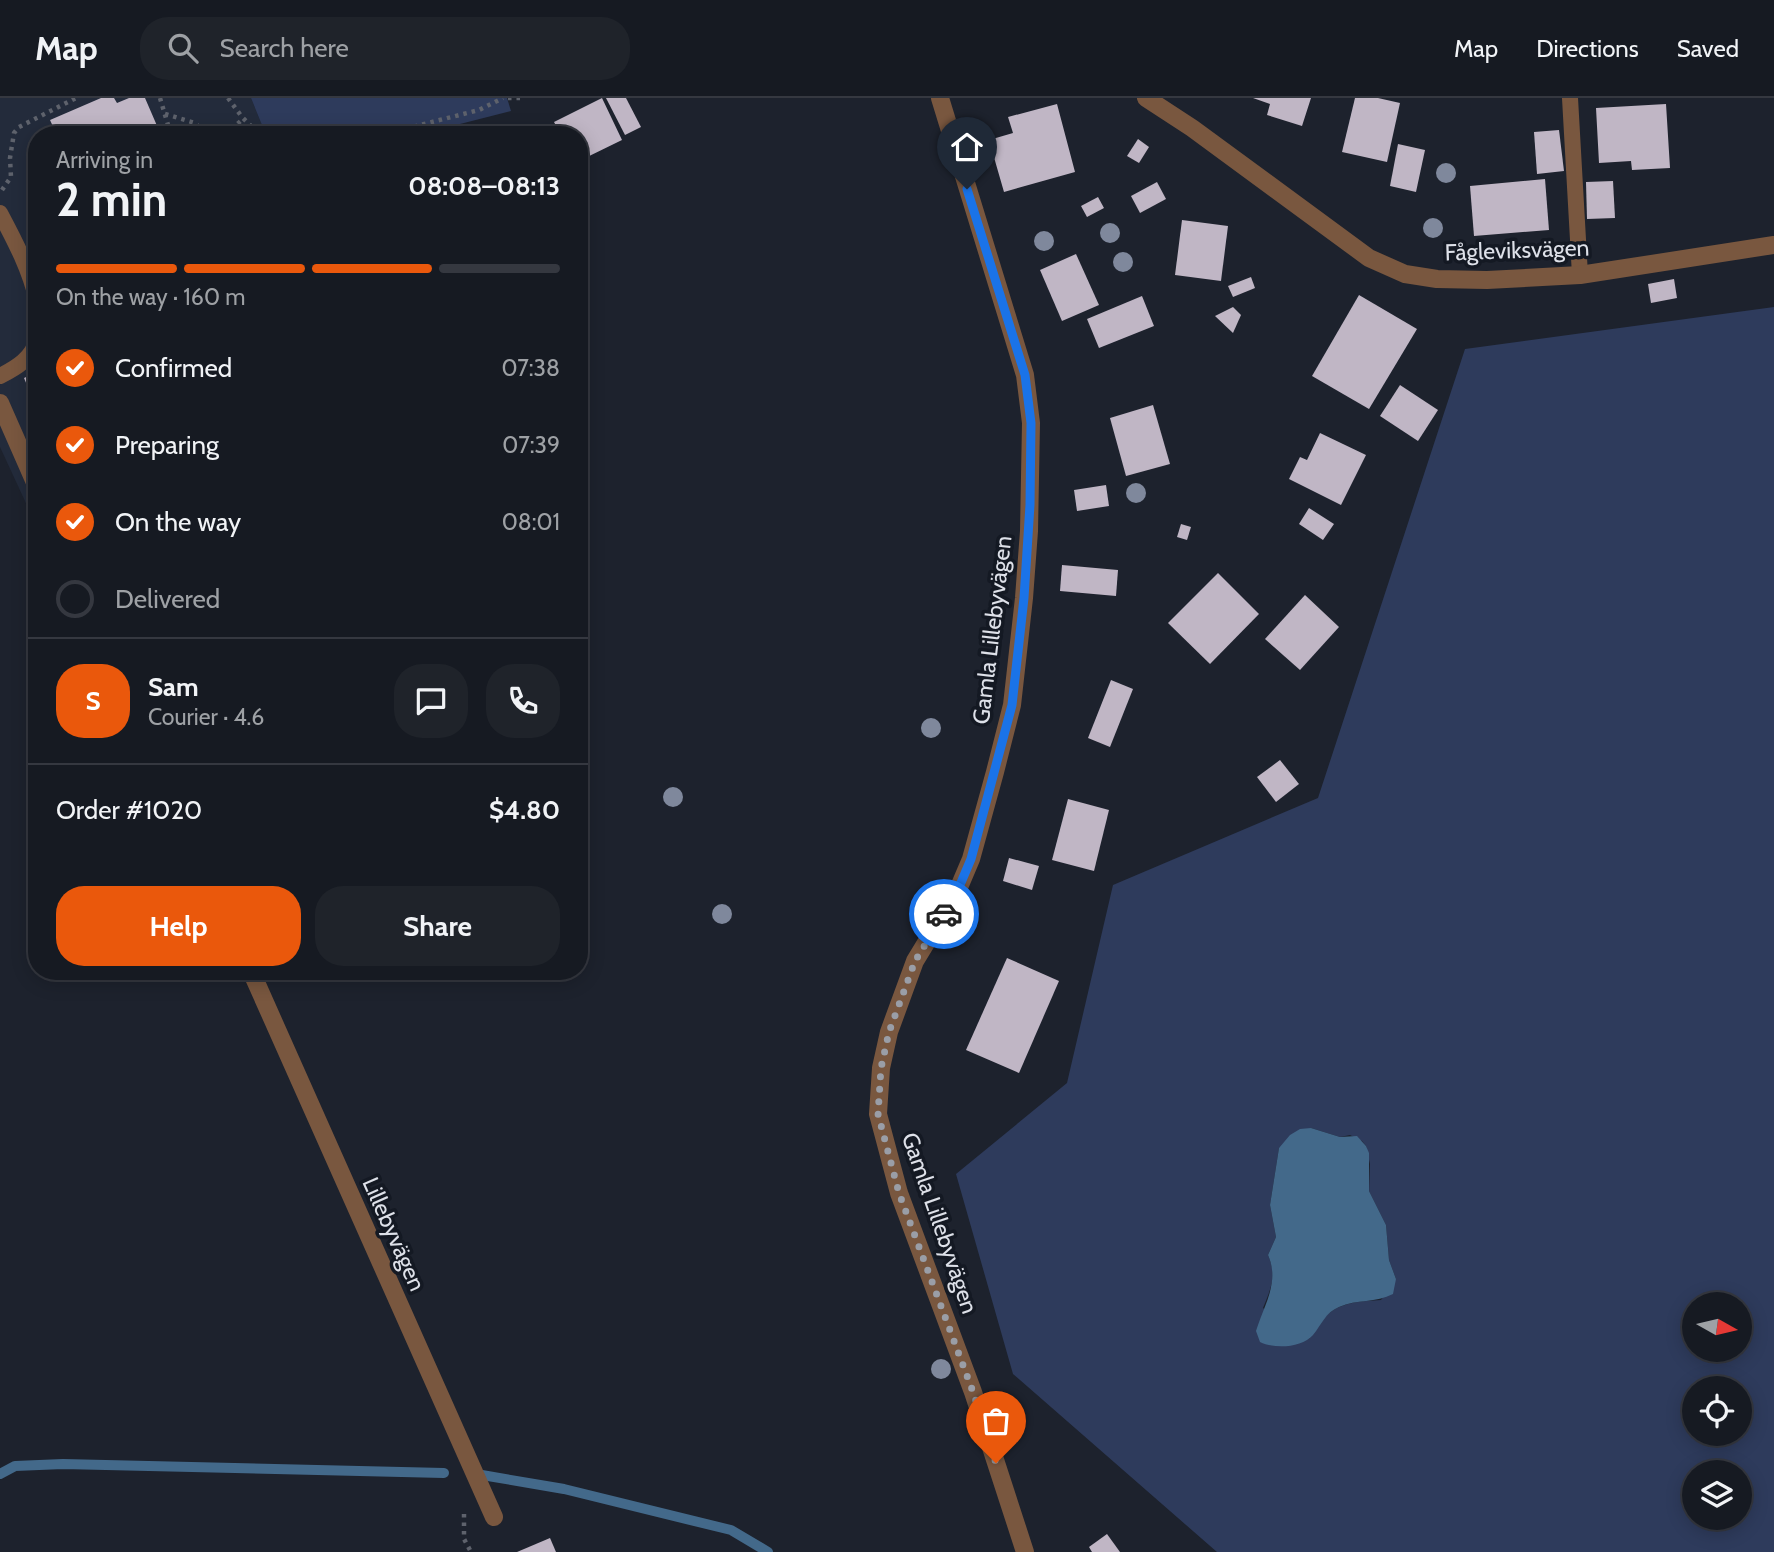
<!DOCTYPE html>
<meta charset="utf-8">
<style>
:root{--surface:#161a22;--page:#1f232a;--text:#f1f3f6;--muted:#9ea1a5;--line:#353840;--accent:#ea580c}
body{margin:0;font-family:Cabin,sans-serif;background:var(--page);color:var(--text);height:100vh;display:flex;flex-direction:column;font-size:26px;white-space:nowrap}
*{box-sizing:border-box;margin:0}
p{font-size:23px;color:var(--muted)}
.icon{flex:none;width:38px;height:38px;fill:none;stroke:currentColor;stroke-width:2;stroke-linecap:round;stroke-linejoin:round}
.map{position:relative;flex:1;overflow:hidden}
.panel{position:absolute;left:28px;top:28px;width:560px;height:854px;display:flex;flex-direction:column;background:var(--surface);border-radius:28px;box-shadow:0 4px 18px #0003,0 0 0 2px var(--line)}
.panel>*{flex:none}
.needle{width:46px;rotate:98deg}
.controls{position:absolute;left:1682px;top:1194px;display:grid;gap:14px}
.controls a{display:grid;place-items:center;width:70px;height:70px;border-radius:50%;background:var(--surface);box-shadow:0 4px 18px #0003,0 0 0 2px var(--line);font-size:35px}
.pin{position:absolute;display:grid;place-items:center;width:60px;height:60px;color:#fff;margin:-72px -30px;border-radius:50% 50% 50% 0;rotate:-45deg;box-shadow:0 0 7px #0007}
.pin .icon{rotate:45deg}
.courier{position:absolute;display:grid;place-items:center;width:70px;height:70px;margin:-35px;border:5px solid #1a73e8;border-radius:50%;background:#fff;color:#222;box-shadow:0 2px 9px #0007}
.head em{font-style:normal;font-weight:700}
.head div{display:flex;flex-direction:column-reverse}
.head{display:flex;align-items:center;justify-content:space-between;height:119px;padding:0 28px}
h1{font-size:46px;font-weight:700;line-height:52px}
.bar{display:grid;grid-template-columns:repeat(4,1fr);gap:10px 7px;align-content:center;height:84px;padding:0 28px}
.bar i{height:9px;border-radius:5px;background:var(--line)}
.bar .on{background:var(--accent)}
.bar p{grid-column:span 4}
.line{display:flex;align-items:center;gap:18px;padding:0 28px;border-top:2px solid var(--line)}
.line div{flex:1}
.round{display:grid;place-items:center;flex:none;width:74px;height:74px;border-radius:28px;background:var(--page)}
ol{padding:0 28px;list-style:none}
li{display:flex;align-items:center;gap:21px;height:77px}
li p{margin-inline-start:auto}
li .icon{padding:7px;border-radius:50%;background:var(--accent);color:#fff;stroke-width:4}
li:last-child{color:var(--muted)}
li i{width:38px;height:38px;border:4px solid var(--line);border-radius:50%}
.action{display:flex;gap:14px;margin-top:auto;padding:14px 28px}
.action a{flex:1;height:80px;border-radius:28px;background:var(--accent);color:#fff;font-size:28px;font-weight:700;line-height:80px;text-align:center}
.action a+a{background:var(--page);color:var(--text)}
header{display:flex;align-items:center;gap:42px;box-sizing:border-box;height:98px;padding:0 35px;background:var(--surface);border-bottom:2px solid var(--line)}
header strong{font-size:33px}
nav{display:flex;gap:38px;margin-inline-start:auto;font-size:24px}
.search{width:490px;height:63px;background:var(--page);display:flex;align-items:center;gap:18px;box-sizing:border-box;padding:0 24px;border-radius:28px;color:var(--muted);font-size:26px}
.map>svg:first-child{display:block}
.built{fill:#232b3b}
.green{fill:#2e3b5c;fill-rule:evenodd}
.water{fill:#43698a}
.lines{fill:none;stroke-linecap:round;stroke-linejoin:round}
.stream{stroke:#43698a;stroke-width:10}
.building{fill:#c0b6c5}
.path{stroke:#5e626c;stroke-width:4.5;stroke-dasharray:3.5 5;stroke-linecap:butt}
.lane{stroke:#79573f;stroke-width:16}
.street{stroke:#79573f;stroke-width:18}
.tree{fill:#7f889c}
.done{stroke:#9a9ea7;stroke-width:7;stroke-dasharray:0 12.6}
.route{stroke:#1a73e8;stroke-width:9}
.labels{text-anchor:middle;stroke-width:7;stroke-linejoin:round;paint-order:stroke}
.street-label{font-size:23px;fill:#dee1e9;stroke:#141923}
</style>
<header>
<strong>Map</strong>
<div class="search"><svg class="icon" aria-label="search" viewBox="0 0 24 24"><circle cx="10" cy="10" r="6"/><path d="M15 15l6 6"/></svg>Search here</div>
<nav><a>Map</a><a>Directions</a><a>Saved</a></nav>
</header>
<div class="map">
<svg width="1774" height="1454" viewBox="0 0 1774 1454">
<rect width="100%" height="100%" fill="#1d222d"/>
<!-- built -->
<path class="built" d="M0,0h251l15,37h-229v392l-37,-80z"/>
<!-- green -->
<g class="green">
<path d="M251,0h256l4,13 -94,24h-151z"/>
<path d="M1774,209v1245h-557l-204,-178 -57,-200 111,-91 46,-198 205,-87 147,-449zM1311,1030l29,9 10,-2 12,6 4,5 4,18 -1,27 17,34 3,35 7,19 -15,21c-18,1 -40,2 -54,15 -7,5 -12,16 -17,23l-9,3 -38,-33c8,-19 14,-33 5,-53l8,-18 -6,-32 9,-57zM1694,1206h46v45h-46zM1694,1290h46v45h-46zM1694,1374h46v45h-46z"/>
</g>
<!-- water -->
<path class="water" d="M1311,1030l29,9 17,-1 9,10 3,7v38l17,34 3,35 7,19 -3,15c-17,9 -36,5 -54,13 -14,6 -17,17 -26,28 -11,13 -39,14 -53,7l-4,-11c8,-26 24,-49 12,-76l8,-18 -6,-32 9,-57 11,-13 10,-6z"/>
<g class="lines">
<!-- stream -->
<g class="stream">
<path d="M0,1376l15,-8 48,-2 381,9"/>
<path d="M476,1376l88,15 167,41 37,22"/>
</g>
</g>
<!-- building -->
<g class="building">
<path d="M101,0h13l3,5 12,-5h16l16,37h-116l10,-4 -5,-11z"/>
<path d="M602,0l20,42 -43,21v-26h-18l-7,-13z"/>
<path d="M606,0h20l15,29 -16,8z"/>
<path d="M1253,0h58l-9,28 -35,-11 3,-11z"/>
<path d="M1355,0h23l22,5 -13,59 -45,-10z"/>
<path d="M1057,6l18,68 -71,20 -15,-52 24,-7 -5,-16z"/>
<path d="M1666,6l4,64 -38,2 -1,-9 -32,2 -3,-55z"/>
<path d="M1559,32l5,41 -27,3 -3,-42z"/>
<path d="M37,40v19l-7,-16z"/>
<path d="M1138,41l11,8 -10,16 -12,-7z"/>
<path d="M1398,46l27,6 -9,42 -26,-6z"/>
<path d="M1545,81l4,51 -75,6 -4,-50z"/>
<path d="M1613,83l2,37 -28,1 -1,-37z"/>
<path d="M1157,84l9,17 -26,14 -9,-17z"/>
<path d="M1098,99l6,11 -17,9 -6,-11z"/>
<path d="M1182,122l46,6 -7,55 -46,-6z"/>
<path d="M1076,156l23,51 -37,16 -22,-51z"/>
<path d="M1251,179l4,11 -22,9 -5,-11z"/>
<path d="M1674,181l3,19 -26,5 -3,-19z"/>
<path d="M1359,197l58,34 -48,80 -57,-33z"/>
<path d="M1142,198l12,30 -55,22 -12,-29z"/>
<path d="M1233,209l8,8 -8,18 -18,-17z"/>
<path d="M37,274v23l-5,2 -8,-19z"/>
<path d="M1400,287l38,25 -20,31 -38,-25z"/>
<path d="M1153,307l17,59 -44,12 -16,-58z"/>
<path d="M1320,335l46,22 -25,50 -52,-26 11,-22 7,3z"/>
<path d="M1106,387l3,21 -32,5 -3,-21z"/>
<path d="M1309,410l25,16 -11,16 -24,-16z"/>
<path d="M1181,426l10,3 -4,13 -10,-3z"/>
<path d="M1062,467l56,5 -2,26 -56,-5z"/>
<path d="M1218,475l41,41 -49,50 -42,-41z"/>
<path d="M1305,497l34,32 -39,43 -35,-31z"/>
<path d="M1111,582l22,9 -23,58 -22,-9z"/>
<path d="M1280,662l19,24 -23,18 -19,-25z"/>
<path d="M1068,701l41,11 -15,61 -42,-11z"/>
<path d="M1009,760l30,8 -7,24 -29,-9z"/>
<path d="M1007,860l52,23 -40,92 -53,-23z"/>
<path d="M1107,1436l13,18h-28l-3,-5z"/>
<path d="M550,1440l6,14h-39z"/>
</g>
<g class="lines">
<!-- path -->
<g class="path">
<path d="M160,0l11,37"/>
<path d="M228,0l14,19 18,18"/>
<path d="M508,0h15"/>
<path d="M165,16l30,9 12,12"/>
<path d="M225,37l19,-17"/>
<path d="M381,37l98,-25 24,-12"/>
<path d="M2,92l9,-13 -1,-19 4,-25 5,-6 57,-29"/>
<path d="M464,1416v25l7,13"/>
</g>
<!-- lane -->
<g class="lane">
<path d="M1570,0l10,177"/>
<path d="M0,115c15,28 30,57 37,88"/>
<path d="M0,278c16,-8 33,-18 37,-37"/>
</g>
<!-- street -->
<g class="street">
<path d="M940,0l85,277 6,48 -2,108 -5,67 -12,107 -17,67 -24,87 -14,33 -42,69 -26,71 -8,36 -3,46 21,79 74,199 52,160"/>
<path d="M1146,0l46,30 177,130 36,16 32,5 50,1 93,-5 194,-30"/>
<path d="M0,305l37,84"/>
<path d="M251,873l243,546"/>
</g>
</g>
<!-- trees -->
<g class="tree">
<circle cx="1446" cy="75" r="10"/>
<circle cx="1433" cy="130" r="10"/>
<circle cx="1110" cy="135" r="10"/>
<circle cx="1044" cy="143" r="10"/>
<circle cx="1123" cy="164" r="10"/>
<circle cx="1136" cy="395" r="10"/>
<circle cx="931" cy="630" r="10"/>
<circle cx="673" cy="699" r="10"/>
<circle cx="722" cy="816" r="10"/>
<circle cx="941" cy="1271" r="10"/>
</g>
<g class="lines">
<!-- done -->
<path class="done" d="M944,816l-29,47 -26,71 -8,36 -3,46 21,79 74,199 23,71"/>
<!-- route -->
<path class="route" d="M944,816l13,-22 14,-33 41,-154 12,-107 6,-93 1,-82 -6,-48 -58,-186"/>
</g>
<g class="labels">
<!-- street labels -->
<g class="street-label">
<text transform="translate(1517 152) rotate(-2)" y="8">Fågleviksvägen</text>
<text transform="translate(992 532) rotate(-83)" y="8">Gamla Lillebyvägen</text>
<text transform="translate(940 1125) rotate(71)" y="8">Gamla Lillebyvägen</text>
<text transform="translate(394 1136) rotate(66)" y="8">Lillebyvägen</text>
</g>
</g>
</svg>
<div class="controls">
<a><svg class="needle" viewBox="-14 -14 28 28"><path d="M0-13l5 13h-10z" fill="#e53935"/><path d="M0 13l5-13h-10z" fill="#9ea1a5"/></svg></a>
<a><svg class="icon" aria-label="locate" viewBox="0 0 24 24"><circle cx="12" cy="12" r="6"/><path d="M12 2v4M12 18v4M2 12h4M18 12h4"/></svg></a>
<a><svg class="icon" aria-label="layers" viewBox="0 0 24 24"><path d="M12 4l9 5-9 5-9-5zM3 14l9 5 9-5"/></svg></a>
</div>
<div class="pin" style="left:996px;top:1365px;background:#ea580c"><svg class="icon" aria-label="bag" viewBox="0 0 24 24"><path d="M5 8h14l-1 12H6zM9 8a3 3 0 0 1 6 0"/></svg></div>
<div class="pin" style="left:967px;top:91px;background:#1f2937"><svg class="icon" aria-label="home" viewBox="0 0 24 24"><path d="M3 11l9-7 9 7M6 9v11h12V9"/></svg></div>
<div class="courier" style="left:944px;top:816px"><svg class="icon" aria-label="car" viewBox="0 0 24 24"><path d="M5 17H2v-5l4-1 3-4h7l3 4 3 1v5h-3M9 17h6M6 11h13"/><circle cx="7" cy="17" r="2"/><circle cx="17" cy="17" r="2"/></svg></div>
<section class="panel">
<div class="head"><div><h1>2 min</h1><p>Arriving in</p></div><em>08:08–08:13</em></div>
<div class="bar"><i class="on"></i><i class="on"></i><i class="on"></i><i></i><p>On the way · 160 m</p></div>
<ol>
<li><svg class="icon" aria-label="check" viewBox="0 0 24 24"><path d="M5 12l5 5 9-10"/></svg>Confirmed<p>07:38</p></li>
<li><svg class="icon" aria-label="check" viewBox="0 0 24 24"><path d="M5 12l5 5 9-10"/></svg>Preparing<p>07:39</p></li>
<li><svg class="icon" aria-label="check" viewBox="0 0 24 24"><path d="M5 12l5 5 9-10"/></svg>On the way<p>08:01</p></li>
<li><i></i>Delivered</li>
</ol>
<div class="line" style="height:126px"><b class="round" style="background:var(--accent);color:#fff">S</b><div><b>Sam</b><p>Courier · 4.6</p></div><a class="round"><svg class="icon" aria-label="chat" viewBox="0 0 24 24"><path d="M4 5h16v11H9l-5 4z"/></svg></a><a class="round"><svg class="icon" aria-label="phone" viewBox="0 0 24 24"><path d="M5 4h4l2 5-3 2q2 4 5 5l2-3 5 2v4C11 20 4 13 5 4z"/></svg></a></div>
<div class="line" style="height:91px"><div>Order #1020</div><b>$4.80</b></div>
<div class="action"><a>Help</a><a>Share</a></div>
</section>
</div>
